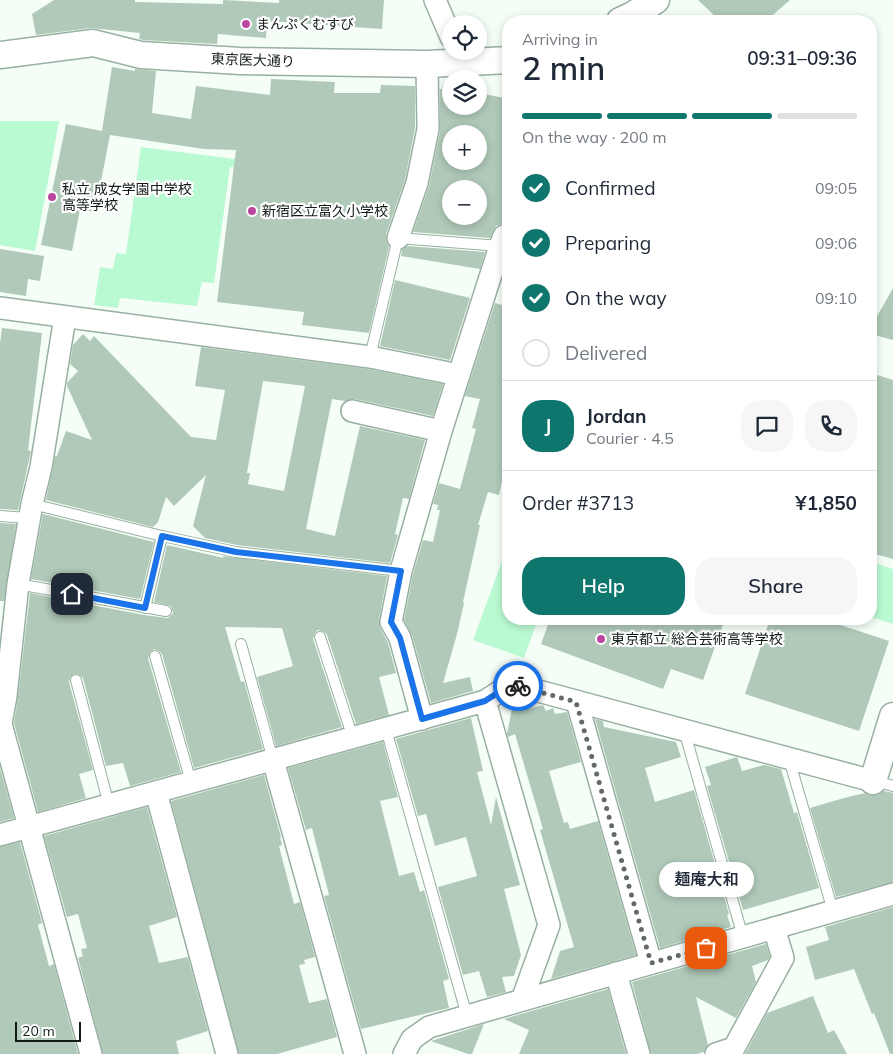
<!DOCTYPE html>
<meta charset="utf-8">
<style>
:root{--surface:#fff;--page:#f6f6f7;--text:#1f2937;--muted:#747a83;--line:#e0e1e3;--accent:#0f766e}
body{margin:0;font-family:Mulish,"Noto Sans JP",sans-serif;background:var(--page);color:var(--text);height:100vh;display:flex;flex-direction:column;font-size:19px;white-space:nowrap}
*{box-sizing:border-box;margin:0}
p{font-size:16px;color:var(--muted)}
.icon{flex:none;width:28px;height:28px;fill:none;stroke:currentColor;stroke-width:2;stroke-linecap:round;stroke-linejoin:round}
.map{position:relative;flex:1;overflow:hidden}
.panel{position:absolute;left:502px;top:15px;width:375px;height:610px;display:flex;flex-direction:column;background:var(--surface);border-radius:20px;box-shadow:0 2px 8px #0003}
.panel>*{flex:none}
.controls{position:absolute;left:442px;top:15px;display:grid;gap:10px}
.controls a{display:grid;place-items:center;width:45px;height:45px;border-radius:50%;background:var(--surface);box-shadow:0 2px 8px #0003;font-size:25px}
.scale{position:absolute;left:15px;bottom:12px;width:66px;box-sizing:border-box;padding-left:5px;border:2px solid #121b15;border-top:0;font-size:14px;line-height:18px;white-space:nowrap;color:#121b15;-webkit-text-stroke:4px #fff;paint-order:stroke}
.pin{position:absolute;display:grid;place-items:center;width:42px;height:42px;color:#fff;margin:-21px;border-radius:10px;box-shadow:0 2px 8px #0006}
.courier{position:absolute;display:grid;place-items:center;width:50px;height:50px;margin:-25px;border:4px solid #1a73e8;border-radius:50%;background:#fff;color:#222;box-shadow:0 1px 6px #0007}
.bubble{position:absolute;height:35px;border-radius:18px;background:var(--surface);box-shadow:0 2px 8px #0003;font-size:16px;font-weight:600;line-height:35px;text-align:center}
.head em{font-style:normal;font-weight:600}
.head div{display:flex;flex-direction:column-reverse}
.head{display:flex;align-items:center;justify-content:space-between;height:85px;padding:0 20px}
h1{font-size:32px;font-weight:600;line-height:38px}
.bar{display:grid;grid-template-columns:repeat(4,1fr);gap:8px 5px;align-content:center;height:60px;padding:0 20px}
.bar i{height:6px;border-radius:4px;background:var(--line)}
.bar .current{background:var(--accent)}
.bar p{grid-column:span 4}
.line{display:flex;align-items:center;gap:12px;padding:0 20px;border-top:1px solid var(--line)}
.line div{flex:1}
.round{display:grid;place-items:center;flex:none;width:52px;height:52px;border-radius:20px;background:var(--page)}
ol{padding:0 20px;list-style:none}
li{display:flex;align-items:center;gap:15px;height:55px}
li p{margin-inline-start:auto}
li .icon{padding:5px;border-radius:50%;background:var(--accent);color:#fff;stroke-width:4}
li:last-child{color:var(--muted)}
li i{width:28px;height:28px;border:2px solid var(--line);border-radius:50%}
.action{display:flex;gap:10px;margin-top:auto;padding:10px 20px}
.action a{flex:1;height:58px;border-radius:20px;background:var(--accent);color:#fff;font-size:20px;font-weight:600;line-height:58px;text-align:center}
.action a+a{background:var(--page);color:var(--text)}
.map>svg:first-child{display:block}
.green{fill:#bafad2}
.building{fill:#b0c9b9;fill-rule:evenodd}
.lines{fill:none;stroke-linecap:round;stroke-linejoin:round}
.service-casing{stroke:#98b0a1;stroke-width:12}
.minor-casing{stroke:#98b0a1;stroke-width:24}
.tertiary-casing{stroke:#98b0a1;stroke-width:29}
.service{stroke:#fff;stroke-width:10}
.minor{stroke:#fff;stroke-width:21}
.tertiary{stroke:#fff;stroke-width:26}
.done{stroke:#616a64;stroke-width:5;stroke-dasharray:0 9}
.route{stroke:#1a73e8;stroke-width:6}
.poi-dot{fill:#ba46a0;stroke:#fff;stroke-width:2}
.labels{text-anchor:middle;stroke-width:4.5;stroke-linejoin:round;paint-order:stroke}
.poi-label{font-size:14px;fill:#121b15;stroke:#fff;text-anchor:start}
.street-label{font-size:14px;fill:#121b15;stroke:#fff}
</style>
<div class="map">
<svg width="893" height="1054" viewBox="0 0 893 1054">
<rect width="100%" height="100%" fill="#f4fef7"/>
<!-- green -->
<g class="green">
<path d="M0,121h59l-24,130 -35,-6z"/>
<path d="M141,147l101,13 -1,7h-11l-16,116 -12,-1 -5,24 -77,-8 -2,10 -24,-3 6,-38 13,2 3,-16 10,1z"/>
<path d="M509,542v77h29l-14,39 -51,-18z"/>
<path d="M871,562l22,7v55l-22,-7z"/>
</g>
<!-- building -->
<g class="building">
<path d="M54,0h81v2l88,2v-4l56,3v-3h105l-2,29 -115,-8 -1,17 -48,-4 -1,10 -74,-4 -4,-1 1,-6 -49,-5 -55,7 -4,-21z"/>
<path d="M698,0h92l-24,21h-46z"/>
<path d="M112,67l23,4v-2l21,2 -4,42 39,6 5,-33 74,9 1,-16 64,3 -1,11h46l1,-8 34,1v42l-10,52 -19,54v7l3,6 -20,86 -67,-8 2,-13 -87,-10 19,-152 -32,-1 -94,-14 -15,77 -15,-3 -8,42 -31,-6 25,-121 36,7z"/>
<path d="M443,85l8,2v19h28v-13l30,6v125h-8l-5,2 -6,12 -77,-6 16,-46 11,-54v-43h2zM451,134h28v27h-28zM451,189h28v27h-28z"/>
<path d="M407,246l78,6 -5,17 -79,-13 1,-7z"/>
<path d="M0,249l44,7 -4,25 -12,-2 -2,17 -26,-4z"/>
<path d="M395,280l75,18 -20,62 -70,-14z"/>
<path d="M893,288v52l-22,-6v-7z"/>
<path d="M495,303l14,4v171l-6,-1 -4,18 -11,-3 -10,33h2l-17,77 1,1 -7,31 -14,49 27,-6 3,14 -42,12 -19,-68 -8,-15 9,-46 10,-34 10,2 7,-32h-3l1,-5 -5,-1 6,-21 21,6 16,-60 -4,-1 8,-29 -15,-3z"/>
<path d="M2,328l40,5 -14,117 3,1 -13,59 -18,-1v-166z"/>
<path d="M83,334l7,7 4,-5 97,101 25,3 9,-50 -30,-4 6,-39 167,22 75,15 -10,32 -78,-17 -10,2 -13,-2 -26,130 29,7 25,-110 65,14 -16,59 -6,-1 -8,36 3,1 -8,28 -153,-18 -32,-7 -12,-12 13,-51 -32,31 -8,-9 -8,25 -5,5 -107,-27 9,-44h2l9,-25 26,9 -25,-54v-3l11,-12 -8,-7 3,-19zM263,381l42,5 -21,105 -36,-7 2,-11h-3z"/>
<path d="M871,373l22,7v179l-22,-6z"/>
<path d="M43,514l111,28 -14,57 -109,-20z"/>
<path d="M0,523l16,1 -12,77h-4z"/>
<path d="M167,545l57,13 -2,-2 165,20 -8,44 1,8 8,15 8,30 -17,4 10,38 -33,9 -29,-89 -3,-3 -6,-2 -3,3 -2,6 29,88 -66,19 -19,-69 36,-11 -11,-38 -57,-1 16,55 3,-1 19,68 -69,19 -32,-114 -3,-3 -5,-2 -4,3 -2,6 33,114 -51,14 -7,-23 -17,3 -23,-88 -5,-4h-4l-4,4 -1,4 24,88 -14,4 7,24 -48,14 -24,-89 4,-26 12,-104 114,22 24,3 5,-5 -2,-7 -17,-4z"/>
<path d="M550,619h175l-22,61 -32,-11 -8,20 -122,-45z"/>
<path d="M770,619h52l67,22 -30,90 -114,-37z"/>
<path d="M517,698l10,3 2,8 14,-4 3,6 7,-3 2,6 12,-2 14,50 -32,9 15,52 4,-1 2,7 28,-8 38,134 -85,24 9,-28 14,-4 -34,-117 3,-1 -28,-95 -7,3 -1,-3 7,-35z"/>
<path d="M471,718l12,53 -6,1 14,53 5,-28 24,88 -16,4 17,66 -7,21 -12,1 4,15 -19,5 -8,-26 -16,4 -25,-88 39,-11 -11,-39 -31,9 -9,-32 -8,2 -22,-77z"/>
<path d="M595,719l8,2 1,6 72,15 5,15 -36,11 10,34 39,-12 35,124 -2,1 4,12 -71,21z"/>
<path d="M383,742l15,55 -18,4 19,75 15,-4 6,20 4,-2 25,89 -6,2 6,27 -88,21 -37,-133 5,-1 -17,-67 -6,2 -18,-62z"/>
<path d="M737,757l5,14 22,-6 17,4 13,44 3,-1 22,76 -76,22 -36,-124 4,-1 -6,-18z"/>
<path d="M0,768l14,50 -14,4z"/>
<path d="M264,775l17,62h-1l2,8 -3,1 15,58 6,-2 15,55 -11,3 1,4 -6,1 10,38 18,-4 10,38 -60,17h-38l-68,-253z"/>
<path d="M884,791l9,2v89l-57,15 -26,-89 34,-10 21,-5 4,2h8z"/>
<path d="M147,807l30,110 -28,9 10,37 29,-6 20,74 -32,10 3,13h-76l-25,-96 5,-2 -2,-7 6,-1 -9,-34 -11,3 -23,-81z"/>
<path d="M20,842l22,81 -4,2 11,41 5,-2 24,90h-78v-207z"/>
<path d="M893,907v147h-3l-16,-41 -2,1 -18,-45 -39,11 -9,-33 23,-7 -4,-13z"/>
<path d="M766,944l4,13 -2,3 -16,6 4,16 -20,36 -40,-21 12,48 -4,7 -7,2h-46l-19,-72z"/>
<path d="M608,989l18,65h-107l10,-24 -25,-11z"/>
<path d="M813,996l15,37 6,-3 13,24h-102l22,-41z"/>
<path d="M484,1024l-12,30h-4l-37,-13z"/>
</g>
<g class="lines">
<defs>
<g id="service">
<path d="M370,357l28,-119 102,8"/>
<path d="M32,504l130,32 74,16 165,19"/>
<path d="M0,516l29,2"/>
<path d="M18,584l148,27"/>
<path d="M145,608l17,-72"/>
<path d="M320,637l33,101"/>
<path d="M241,644l32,116"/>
<path d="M155,656l36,126"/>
<path d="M76,680l33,125"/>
<path d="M386,729l81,287"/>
<path d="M684,730l59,207"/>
<path d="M789,759l44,152"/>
<path d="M875,781l18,5"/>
</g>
<g id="minor">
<path d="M435,0l16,37"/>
<path d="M398,238l19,-55 11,-54 -1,-65"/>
<path d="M0,308l370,49 89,18"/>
<path d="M65,317l-24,150 -9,37 -14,80 -12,112 -5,28 90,330"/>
<path d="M352,411l89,20"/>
<path d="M485,701l64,224 -27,75"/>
<path d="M577,702l74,261"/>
<path d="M422,719l-22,-81 -9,-16 10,-51 40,-140 59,-185 4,-10 5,1"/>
<path d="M273,760l82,294"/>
<path d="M156,792l71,262"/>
<path d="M0,835l485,-134 17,-11 14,-5 357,96"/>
<path d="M616,973l23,81"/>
<path d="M404,1054l8,-15 17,-12 464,-133"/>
<path d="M716,1054l18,-6 49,-90 -9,-30"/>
</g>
<g id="tertiary">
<path d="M620,21l13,-6 23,-15"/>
<path d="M0,55l93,-12 48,12 99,6 187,3 82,-4"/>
<path d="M873,781l20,-65"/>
</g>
</defs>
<!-- service casing -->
<use href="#service" class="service-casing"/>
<!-- minor casing -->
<use href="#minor" class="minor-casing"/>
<!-- tertiary casing -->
<use href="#tertiary" class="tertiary-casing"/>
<!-- service -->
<use href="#service" class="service"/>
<!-- minor -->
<use href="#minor" class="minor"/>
<!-- tertiary -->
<use href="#tertiary" class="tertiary"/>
</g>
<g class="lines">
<!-- done -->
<path class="done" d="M518,686l58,16 75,261 55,-15"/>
<!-- route -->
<path class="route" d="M72,594l73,14 17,-72 74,16 165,19 -10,51 9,16 22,81 63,-18 17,-11 16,-4"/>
</g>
<!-- markers -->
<g class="poi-dot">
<circle cx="246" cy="24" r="5"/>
<circle cx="52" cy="197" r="5"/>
<circle cx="252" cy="211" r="5"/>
<circle cx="601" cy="639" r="5"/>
</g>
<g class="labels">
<!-- poi labels -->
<g class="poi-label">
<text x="256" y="29">まんぷくむすび</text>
<text x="62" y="194">私立 成女学園中学校<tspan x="62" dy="16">高等学校</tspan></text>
<text x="262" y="216">新宿区立富久小学校</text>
<text x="611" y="644">東京都立 総合芸術高等学校</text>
</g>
<!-- street labels -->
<g class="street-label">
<text transform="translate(253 60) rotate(2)" y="5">東京医大通り</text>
</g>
</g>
</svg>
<div class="controls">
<a><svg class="icon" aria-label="locate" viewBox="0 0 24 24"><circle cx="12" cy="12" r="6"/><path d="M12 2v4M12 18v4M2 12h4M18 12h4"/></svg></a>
<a><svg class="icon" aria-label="layers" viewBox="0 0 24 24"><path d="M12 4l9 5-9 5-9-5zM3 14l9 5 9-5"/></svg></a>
<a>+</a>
<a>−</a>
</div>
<div class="scale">20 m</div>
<div class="pin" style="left:706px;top:948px;background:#ea580c"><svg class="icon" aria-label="bag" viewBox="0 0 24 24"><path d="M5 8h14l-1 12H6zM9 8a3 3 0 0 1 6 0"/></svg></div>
<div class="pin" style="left:72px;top:594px;background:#1f2937"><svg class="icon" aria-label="home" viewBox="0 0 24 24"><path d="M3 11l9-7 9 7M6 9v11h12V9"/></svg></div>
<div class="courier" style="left:518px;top:686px"><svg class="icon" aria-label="bike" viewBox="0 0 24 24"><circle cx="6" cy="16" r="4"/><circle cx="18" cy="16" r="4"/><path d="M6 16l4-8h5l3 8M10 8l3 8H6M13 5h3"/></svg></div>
<div class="bubble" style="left:659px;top:862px;width:95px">麺庵大和</div>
<section class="panel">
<div class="head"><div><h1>2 min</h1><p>Arriving in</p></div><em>09:31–09:36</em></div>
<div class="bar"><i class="current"></i><i class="current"></i><i class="current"></i><i></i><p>On the way · 200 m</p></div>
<ol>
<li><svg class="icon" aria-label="check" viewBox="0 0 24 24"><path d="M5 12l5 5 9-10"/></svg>Confirmed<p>09:05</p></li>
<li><svg class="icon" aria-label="check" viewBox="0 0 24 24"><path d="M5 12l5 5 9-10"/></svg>Preparing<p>09:06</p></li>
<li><svg class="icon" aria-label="check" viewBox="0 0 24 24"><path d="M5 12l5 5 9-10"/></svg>On the way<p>09:10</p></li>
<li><i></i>Delivered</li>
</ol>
<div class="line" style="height:90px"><b class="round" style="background:var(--accent);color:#fff">J</b><div><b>Jordan</b><p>Courier · 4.5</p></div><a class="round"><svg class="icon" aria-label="chat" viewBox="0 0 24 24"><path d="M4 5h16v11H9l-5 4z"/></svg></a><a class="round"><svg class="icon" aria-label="phone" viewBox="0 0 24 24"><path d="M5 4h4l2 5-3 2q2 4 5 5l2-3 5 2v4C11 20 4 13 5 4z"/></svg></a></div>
<div class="line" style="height:65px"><div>Order #3713</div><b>¥1,850</b></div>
<div class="action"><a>Help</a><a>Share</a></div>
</section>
</div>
